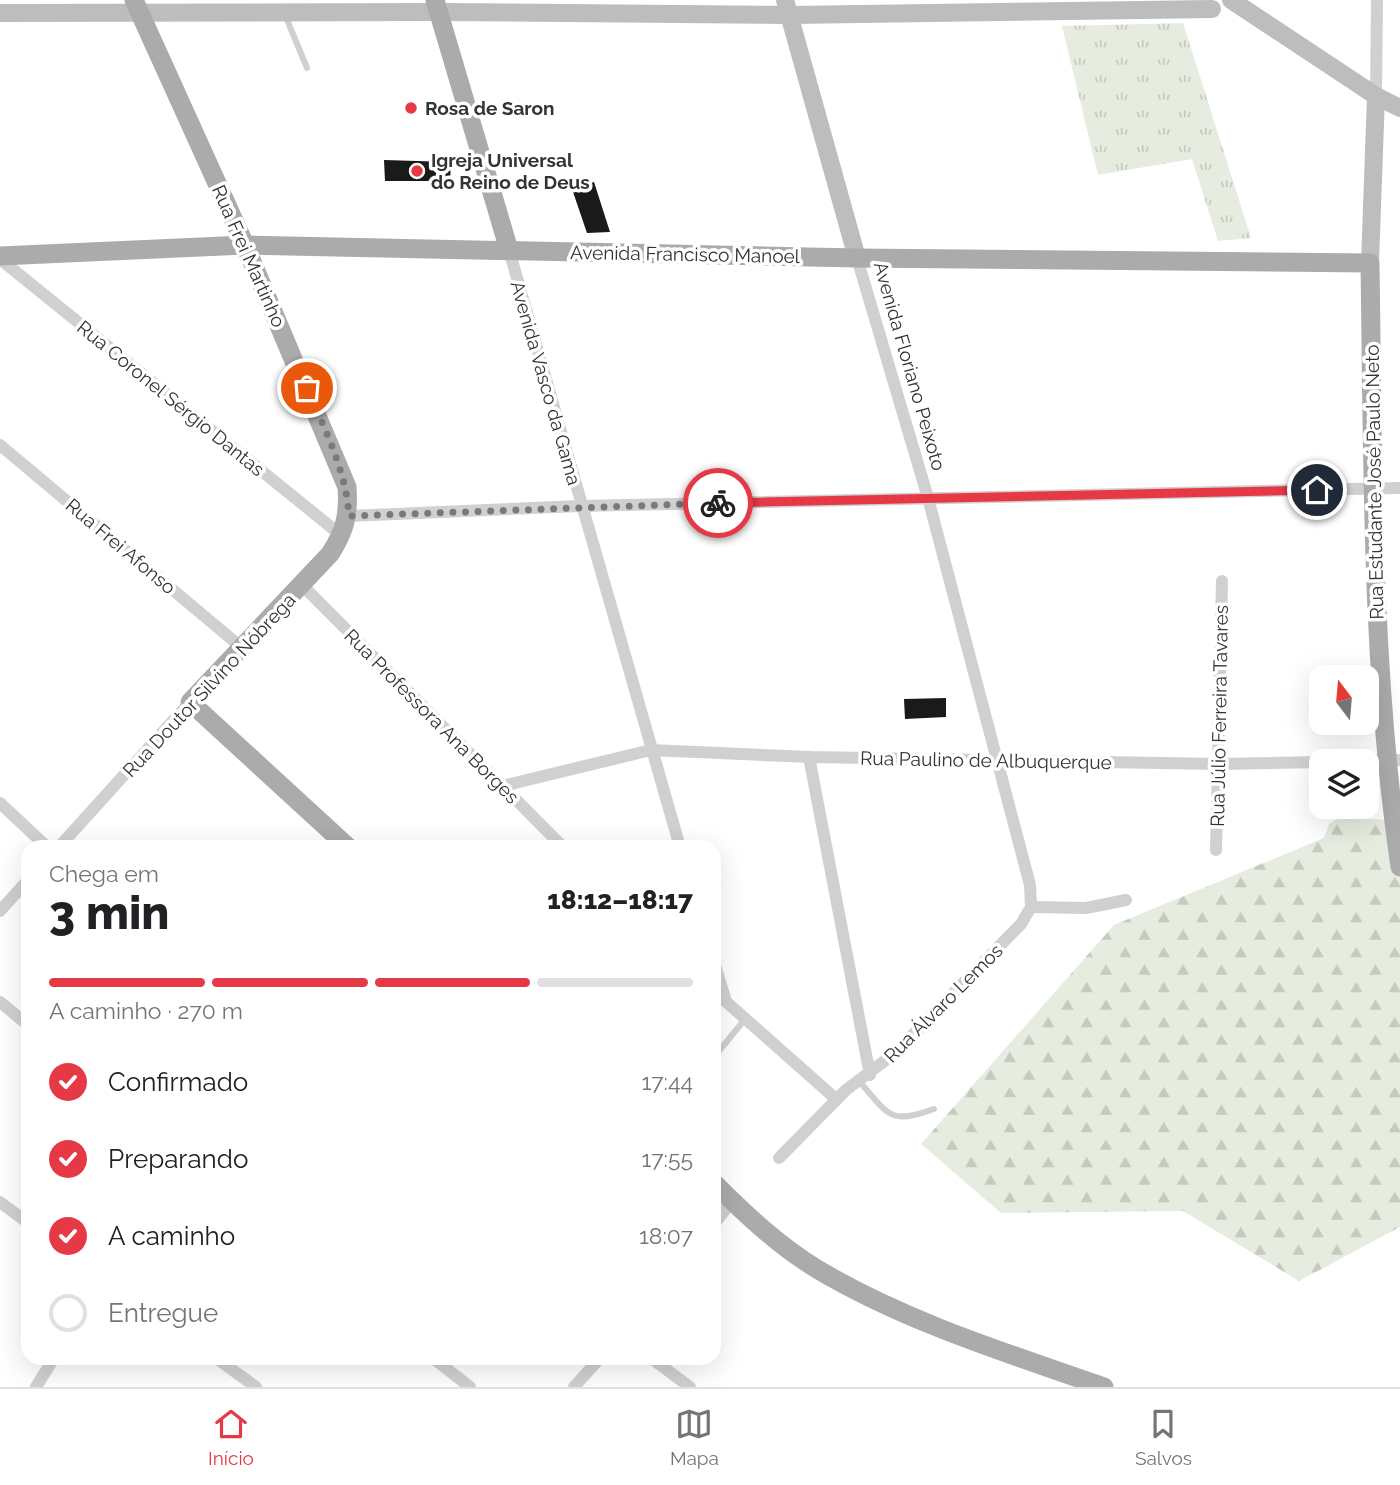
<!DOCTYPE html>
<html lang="pt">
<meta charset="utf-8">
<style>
:root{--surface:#fff;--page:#f2f2f2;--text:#202124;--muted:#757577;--line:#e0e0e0;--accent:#e63946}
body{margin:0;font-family:Raleway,sans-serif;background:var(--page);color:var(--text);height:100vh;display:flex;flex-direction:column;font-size:26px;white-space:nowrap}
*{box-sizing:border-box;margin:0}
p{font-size:23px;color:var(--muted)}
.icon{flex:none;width:38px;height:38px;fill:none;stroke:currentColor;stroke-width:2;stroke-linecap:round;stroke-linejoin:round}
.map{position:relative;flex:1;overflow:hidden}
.side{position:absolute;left:21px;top:840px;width:700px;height:525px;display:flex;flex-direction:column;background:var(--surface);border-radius:21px;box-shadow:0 7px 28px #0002}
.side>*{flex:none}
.needle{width:46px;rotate:344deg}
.tools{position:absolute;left:1309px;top:665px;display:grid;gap:14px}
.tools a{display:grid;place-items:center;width:70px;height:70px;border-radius:14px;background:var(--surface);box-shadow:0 7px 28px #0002;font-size:35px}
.pin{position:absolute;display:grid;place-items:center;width:60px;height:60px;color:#fff;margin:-30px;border:4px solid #fff;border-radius:50%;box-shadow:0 2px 7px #0007}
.courier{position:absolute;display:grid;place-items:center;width:70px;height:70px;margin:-35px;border:5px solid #e63946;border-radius:50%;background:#fff;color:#222;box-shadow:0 2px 9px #0007}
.summary em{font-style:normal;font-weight:800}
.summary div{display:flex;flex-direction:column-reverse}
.summary{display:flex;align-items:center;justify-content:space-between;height:119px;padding:0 28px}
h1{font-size:46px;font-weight:800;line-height:52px}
.bar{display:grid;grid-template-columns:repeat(4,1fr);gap:10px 7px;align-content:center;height:84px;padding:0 28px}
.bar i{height:9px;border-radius:5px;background:var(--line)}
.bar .on{background:var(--accent)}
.bar p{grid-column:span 4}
ol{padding:0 28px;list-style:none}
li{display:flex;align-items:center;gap:21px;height:77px}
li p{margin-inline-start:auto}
li .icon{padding:7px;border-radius:50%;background:var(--accent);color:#fff;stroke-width:4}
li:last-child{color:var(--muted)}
li i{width:38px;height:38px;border:4px solid var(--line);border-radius:50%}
.tabs{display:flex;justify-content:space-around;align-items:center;height:98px;border-top:2px solid var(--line);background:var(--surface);font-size:19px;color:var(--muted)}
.tabs a{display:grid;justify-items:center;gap:4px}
.tabs .on{color:var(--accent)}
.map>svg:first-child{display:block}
.grass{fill:url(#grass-tufts)}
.forest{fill:url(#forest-firs)}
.building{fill:#1a1a1a}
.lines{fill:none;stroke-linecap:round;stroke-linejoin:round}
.lane{stroke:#d0d0d0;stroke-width:6}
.street{stroke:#d0d0d0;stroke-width:12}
.secondary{stroke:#bdbdbd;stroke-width:18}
.primary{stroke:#ababab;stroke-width:19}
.done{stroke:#7a7a7a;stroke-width:7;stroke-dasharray:0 12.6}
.route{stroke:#e63946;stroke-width:9}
.poi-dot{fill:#e63946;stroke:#fff;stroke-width:2.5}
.labels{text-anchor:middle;stroke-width:7;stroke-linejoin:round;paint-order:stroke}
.poi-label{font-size:19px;font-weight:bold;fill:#333;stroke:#fff;text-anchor:start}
.street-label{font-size:19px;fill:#333;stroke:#fff}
</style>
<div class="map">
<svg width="1400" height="1387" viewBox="0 0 1400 1387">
<defs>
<pattern id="grass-tufts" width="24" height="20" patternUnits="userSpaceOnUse" patternTransform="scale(1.75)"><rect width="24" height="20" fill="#e6ecdf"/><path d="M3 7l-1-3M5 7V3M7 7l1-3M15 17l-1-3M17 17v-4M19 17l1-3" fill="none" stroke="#c6cbc0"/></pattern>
<pattern id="forest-firs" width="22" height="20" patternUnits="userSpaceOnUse" patternTransform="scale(1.75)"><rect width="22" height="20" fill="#e6ecdf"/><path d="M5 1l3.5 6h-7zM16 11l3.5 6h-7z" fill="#c6cbc0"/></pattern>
</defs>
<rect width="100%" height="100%" fill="#fff"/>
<!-- grass -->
<path class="grass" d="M1183,23l68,215 -33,3 -26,-82 -94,16 -36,-149z"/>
<!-- forest -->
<path class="forest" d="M1341,817l45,3 14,4v403l-101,54 -116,-70 -182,2 -80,-69 193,-219 210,-87 5,-14z"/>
<!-- building -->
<g class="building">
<path d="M384,160l67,2 -1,19h-65z"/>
<path d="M594,182l16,50 -23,1 -15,-44z"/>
<path d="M946,698v19l-41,2 -1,-20z"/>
</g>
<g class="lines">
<!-- lane -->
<g class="lane">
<path d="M285,15l22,53"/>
<path d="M714,1057l32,-39"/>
<path d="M859,1081c30,34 30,44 75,28"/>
</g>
<!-- street -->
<g class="street">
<path d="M1376,96l1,-96"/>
<path d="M509,250l171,597"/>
<path d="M0,259l342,277"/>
<path d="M0,445l241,202"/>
<path d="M349,516l231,-10 820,-18"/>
<path d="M302,585l261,262"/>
<path d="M809,757l61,318"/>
<path d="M1348,761l52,-1"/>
<path d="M502,786l149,-36 158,7 410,7 102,-2"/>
<path d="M0,803l47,44"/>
<path d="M59,847l131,-145"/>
<path d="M1216,850l6,-269"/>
<path d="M1031,907l55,1 40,-8"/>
<path d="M0,911l28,-31"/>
<path d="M714,962l11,36"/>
<path d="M714,991l122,108"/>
<path d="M0,1002l28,23"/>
<path d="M779,1158l67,-68 49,-37 126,-129 10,-17 -1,-22 -102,-387 -71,-240"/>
<path d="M0,1202l28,21"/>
<path d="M714,1224l18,-23"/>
<path d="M216,1358l40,29"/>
<path d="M433,1358l37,29"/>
<path d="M651,1358l39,29"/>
<path d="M36,1387l18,-29"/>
<path d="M574,1387l26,-29"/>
</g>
<!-- secondary -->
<g class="secondary">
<path d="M785,0l72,258"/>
<path d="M1231,0l145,96 24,12"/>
<path d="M0,13l439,-1 351,3 422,-6"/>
<path d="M1370,263l6,-167"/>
</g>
<!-- primary -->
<g class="primary">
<path d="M134,0l111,245 102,242c2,28 -2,44 -17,67l-140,148 158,145"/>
<path d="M435,0l74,250"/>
<path d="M0,256l245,-11 612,13 513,5c3,202 1,404 30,604"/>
<path d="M714,1183c31,31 65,63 103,86 89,53 190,84 287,118"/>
</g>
</g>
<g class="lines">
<!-- done -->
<path class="done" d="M307,388c18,42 39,82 42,128l369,-13"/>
<!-- route -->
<path class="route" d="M718,503l599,-13"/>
</g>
<!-- markers -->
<g class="poi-dot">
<circle cx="411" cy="108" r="7"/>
<circle cx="417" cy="171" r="7"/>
</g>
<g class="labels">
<!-- poi labels -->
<g class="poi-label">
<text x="425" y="115">Rosa de Saron</text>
<text x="431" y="167">Igreja Universal<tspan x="431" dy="22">do Reino de Deus</tspan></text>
</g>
<!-- street labels -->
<g class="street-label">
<text transform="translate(685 254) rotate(1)" y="7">Avenida Francisco Manoel</text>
<text transform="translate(249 256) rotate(66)" y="7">Rua Frei Martinho</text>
<text transform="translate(910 366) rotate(74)" y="7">Avenida Floriano Peixoto</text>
<text transform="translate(546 383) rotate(74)" y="7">Avenida Vasco da Gama</text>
<text transform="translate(171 398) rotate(39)" y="7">Rua Coronel Sérgio Dantas</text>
<text transform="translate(1374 482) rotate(-91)" y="7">Rua Estudante José Paulo Neto</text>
<text transform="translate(121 546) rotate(40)" y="7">Rua Frei Afonso</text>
<text transform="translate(209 685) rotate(-47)" y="7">Rua Doutor Silvino Nóbrega</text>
<text transform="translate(432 716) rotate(45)" y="7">Rua Professora Ana Borges</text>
<text transform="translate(1219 716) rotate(-89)" y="7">Rua Júlio Ferreira Tavares</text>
<text transform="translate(986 760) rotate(1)" y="7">Rua Paulino de Albuquerque</text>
<text transform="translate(943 1003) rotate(-45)" y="7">Rua Álvaro Lemos</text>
</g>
</g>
</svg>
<div class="tools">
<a><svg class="needle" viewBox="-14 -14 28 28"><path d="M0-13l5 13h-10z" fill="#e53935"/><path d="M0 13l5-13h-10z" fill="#757577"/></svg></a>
<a><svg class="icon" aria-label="layers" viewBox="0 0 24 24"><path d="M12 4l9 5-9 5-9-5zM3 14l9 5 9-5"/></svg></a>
</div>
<div class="pin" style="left:307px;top:388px;background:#ea580c"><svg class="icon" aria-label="bag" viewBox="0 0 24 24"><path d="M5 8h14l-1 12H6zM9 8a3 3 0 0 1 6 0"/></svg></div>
<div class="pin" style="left:1317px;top:490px;background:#1f2937"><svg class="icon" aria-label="home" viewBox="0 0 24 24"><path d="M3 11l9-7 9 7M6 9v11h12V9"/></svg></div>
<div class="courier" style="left:718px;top:503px"><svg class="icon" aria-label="bike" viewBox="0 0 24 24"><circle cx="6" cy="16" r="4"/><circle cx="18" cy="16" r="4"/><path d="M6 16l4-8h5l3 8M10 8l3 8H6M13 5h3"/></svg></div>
<section class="side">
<div class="summary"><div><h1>3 min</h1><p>Chega em</p></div><em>18:12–18:17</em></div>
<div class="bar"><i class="on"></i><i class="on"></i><i class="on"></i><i></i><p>A caminho · 270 m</p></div>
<ol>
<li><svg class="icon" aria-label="check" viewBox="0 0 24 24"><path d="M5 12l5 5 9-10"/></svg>Confirmado<p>17:44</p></li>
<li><svg class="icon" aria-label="check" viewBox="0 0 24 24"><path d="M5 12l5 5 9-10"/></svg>Preparando<p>17:55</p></li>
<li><svg class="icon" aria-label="check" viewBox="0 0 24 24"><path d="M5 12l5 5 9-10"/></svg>A caminho<p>18:07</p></li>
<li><i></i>Entregue</li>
</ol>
</section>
</div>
<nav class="tabs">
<a class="on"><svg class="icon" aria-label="home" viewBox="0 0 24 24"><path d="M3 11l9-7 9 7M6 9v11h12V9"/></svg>Início</a>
<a><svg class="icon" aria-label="map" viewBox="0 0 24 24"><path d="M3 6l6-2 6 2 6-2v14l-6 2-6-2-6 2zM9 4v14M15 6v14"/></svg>Mapa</a>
<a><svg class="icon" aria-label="saved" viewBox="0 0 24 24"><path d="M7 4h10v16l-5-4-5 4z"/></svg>Salvos</a>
</nav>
